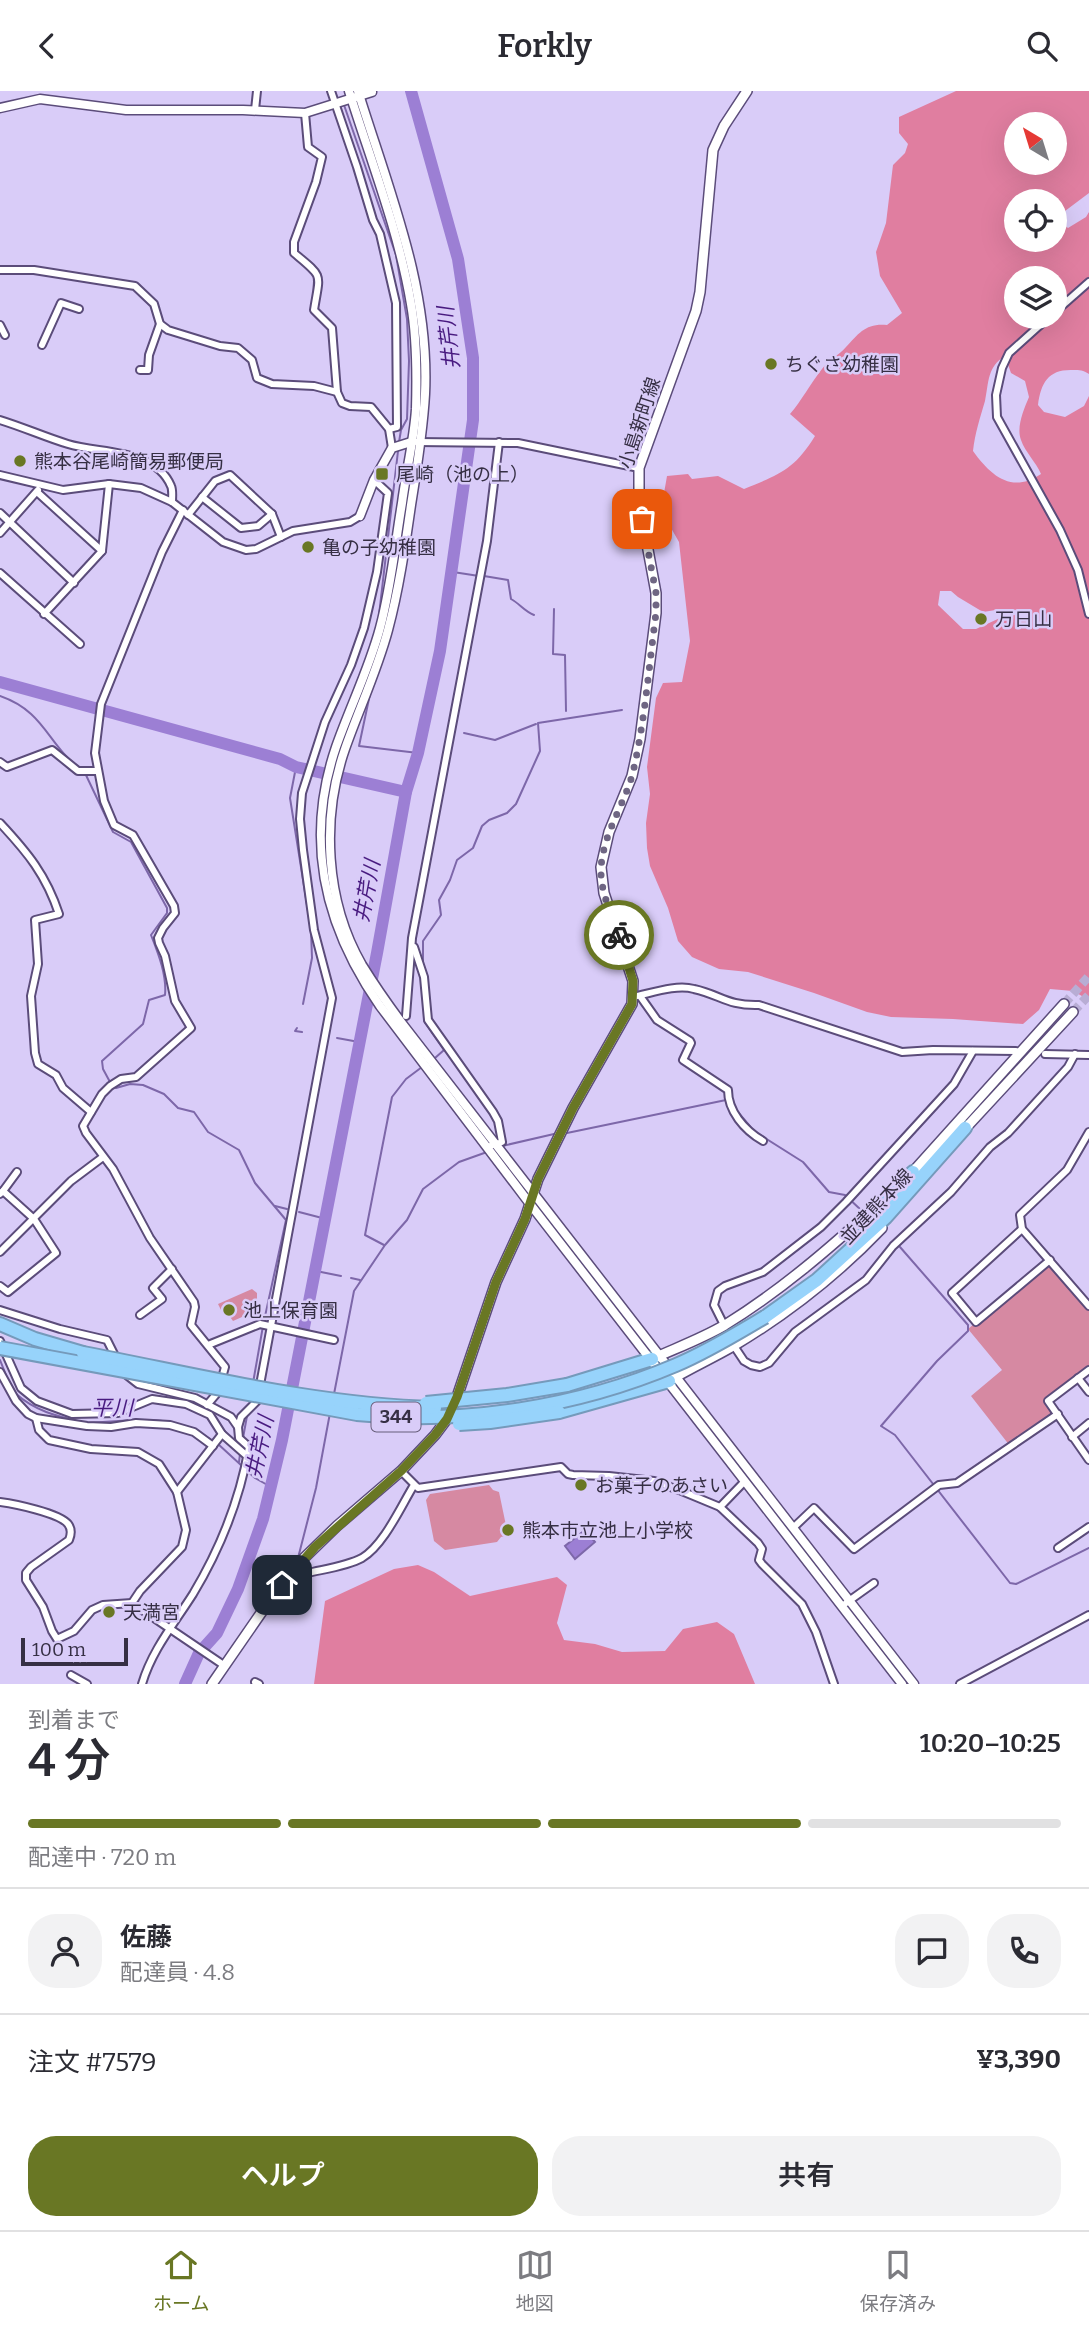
<!DOCTYPE html>
<html lang="ja">
<meta charset="utf-8">
<style>
:root{--surface:#fff;--page:#f2f2f3;--text:#2b2b33;--muted:#7c7c81;--line:#e1e1e2;--accent:#697724}
body{margin:0;font-family:Bitter,"Noto Sans JP",serif;background:var(--page);color:var(--text);height:100vh;display:flex;flex-direction:column;font-size:26px;white-space:nowrap}
*{box-sizing:border-box;margin:0}
p{font-size:23px;color:var(--muted)}
.icon{flex:none;width:38px;height:38px;fill:none;stroke:currentColor;stroke-width:2;stroke-linecap:round;stroke-linejoin:round}
.map{position:relative;height:1593px;overflow:hidden}
.drawer{display:flex;flex-direction:column;background:var(--surface);flex:1}
.drawer>*{flex:none}
.needle{width:46px;rotate:322deg}
.buttons{position:absolute;left:1004px;top:21px;display:grid;gap:14px}
.buttons a{display:grid;place-items:center;width:63px;height:63px;border-radius:50%;background:var(--surface);box-shadow:0 7px 28px #0002;font-size:35px}
.scale{position:absolute;left:21px;bottom:18px;width:107px;box-sizing:border-box;padding-left:7px;border:4px solid #362f44;border-top:0;font-size:19px;line-height:24px;white-space:nowrap;color:#362f44;-webkit-text-stroke:5px #d9ccf8;paint-order:stroke}
.pin{position:absolute;display:grid;place-items:center;width:60px;height:60px;color:#fff;margin:-30px;border-radius:14px;box-shadow:0 4px 10px #0006}
.courier{position:absolute;display:grid;place-items:center;width:70px;height:70px;margin:-35px;border:5px solid #697724;border-radius:50%;background:#fff;color:#222;box-shadow:0 2px 9px #0007}
.summary em{font-style:normal;font-weight:600}
.summary div{display:flex;flex-direction:column-reverse}
.summary{display:flex;align-items:center;justify-content:space-between;height:119px;padding:0 28px}
h1{font-size:46px;font-weight:600;line-height:52px}
.bar{display:grid;grid-template-columns:repeat(4,1fr);gap:10px 7px;align-content:center;height:84px;padding:0 28px}
.bar i{height:9px;border-radius:5px;background:var(--line)}
.bar .selected{background:var(--accent)}
.bar p{grid-column:span 4}
.line{display:flex;align-items:center;gap:18px;padding:0 28px;border-top:2px solid var(--line)}
.line div{flex:1}
.round{display:grid;place-items:center;flex:none;width:74px;height:74px;border-radius:28px;background:var(--page)}
.action{display:flex;gap:14px;margin-top:auto;padding:14px 28px}
.action a{flex:1;height:80px;border-radius:28px;background:var(--accent);color:#fff;font-size:28px;font-weight:600;line-height:80px;text-align:center}
.action a+a{background:var(--page);color:var(--text)}
header{display:flex;justify-content:space-between;align-items:center;height:91px;padding:0 28px;background:var(--surface);font-size:32px;font-weight:600}
.dock{display:flex;justify-content:space-around;align-items:center;height:98px;border-top:2px solid var(--line);background:var(--surface);font-size:19px;color:var(--muted)}
.dock a{display:grid;justify-items:center;gap:4px}
.dock .selected{color:var(--accent)}
.map>svg:first-child{display:block}
.green{fill:#d689a2}
.forest{fill:#e07ea0;fill-rule:evenodd}
.water{fill:#9c7fd4;stroke:#7d67a9;stroke-width:2}
.lines{fill:none;stroke-linecap:round;stroke-linejoin:round}
.stream{stroke:#7d67a9;stroke-width:2}
.river{stroke:#9c7fd4;stroke-width:12}
.secondary-tunnel{stroke:#b8add4;stroke-width:9;stroke-dasharray:9 4.5;stroke-linecap:butt}
.minor-casing{stroke:#5b4c7a;stroke-width:10}
.tertiary-casing{stroke:#5b4c7a;stroke-width:11}
.secondary-casing{stroke:#5b4c7a;stroke-width:12}
.motorway-casing{stroke:#759abb;stroke-width:16}
.minor{stroke:#fff;stroke-width:6}
.tertiary{stroke:#fff;stroke-width:8}
.secondary{stroke:#fff;stroke-width:9}
.motorway{stroke:#97d3fb;stroke-width:12}
.motorway-bridge-casing{stroke:#759abb;stroke-width:16;stroke-linecap:butt}
.motorway-bridge{stroke:#97d3fb;stroke-width:12}
.done{stroke:#6f6683;stroke-width:7;stroke-dasharray:0 12.6}
.route{stroke:#697724;stroke-width:9}
.poi-dot{fill:#697724;stroke:#d9ccf8;stroke-width:2.5}
.labels{text-anchor:middle;stroke-width:5;stroke-linejoin:round;paint-order:stroke}
.shield{fill:#d9ccf8;stroke:#675e7a;stroke-width:2}
.shield-label{font-size:18px;font-weight:bold;fill:#362f44}
.poi-label{font-size:19px;fill:#362f44;stroke:#d9ccf8;text-anchor:start}
.street-label{font-size:19px;fill:#362f44;stroke:#d9ccf8}
.water-label{font-size:21px;font-style:italic;fill:#491b80;stroke:#d9ccf8}
</style>
<header><svg class="icon" aria-label="back" viewBox="0 0 24 24"><path d="M15 5l-7 7 7 7"/></svg>Forkly<svg class="icon" aria-label="search" viewBox="0 0 24 24"><circle cx="10" cy="10" r="6"/><path d="M15 15l6 6"/></svg></header>
<div class="map">
<svg width="1089" height="1593" viewBox="0 0 1089 1593">
<rect width="100%" height="100%" fill="#d9ccf8"/>
<!-- green -->
<g class="green">
<path d="M1050,1169l39,46v64l-40,31 9,13 -48,32 -39,-50 31,-26 -34,-41z"/>
<path d="M252,1198l5,4v8l-6,12 -18,8 -5,-7 -6,-2 -4,-8z"/>
<path d="M489,1394l4,5 6,2 9,43 -7,2 -4,5 -52,8 -11,-9 -8,-41 4,-6z"/>
</g>
<!-- forest -->
<g class="forest">
<path d="M956,0h133v102l-28,21 -2,7 9,7 18,-11 3,-5v162c-6,-4 -9,-4 -16,-4 -24,-1 -32,12 -35,35l6,7 21,5 19,-11 5,-10v604l-16,-9 -23,-2 -11,21 -16,14 -70,-5 -62,-2 -24,-5 -53,-19 -66,-21 -29,-3 -27,-12 -14,-16 -10,-33 -18,-42 -3,-18 -1,-25 4,-29 -3,-27 9,-69 7,-15 19,-1 8,-41 -11,-99 -12,-21 -4,-22 4,-23 21,-2 4,5 26,-3 26,13c36,-15 50,-19 71,-53l-25,-22c12,-14 20,-30 32,-45 6,-8 17,-14 24,-22 13,-14 20,-24 41,-22l15,-12 -22,-37 -4,-24 10,-29 7,-58 12,-12 3,-9 -9,-11v-16zM1017,33h38v39h-38zM1017,110h38v39h-38zM1017,187h38v39h-38zM1005,265l6,17 14,8 4,16c-5,12 -13,30 -8,43 4,12 15,22 20,34 -29,20 -50,2 -68,-23 2,-18 7,-33 12,-50 4,-19 2,-34 20,-45zM940,500h11l7,6 25,15 19,-3 -2,9 -24,11h-13l-25,-24z"/>
<path d="M418,1474l16,7 36,24 87,-19 10,8 -10,38 7,17 31,4 27,8 43,-1 18,-22 34,-7 17,12 21,50h-441l11,-83 69,-32z"/>
</g>
<!-- water -->
<path class="water" d="M585,1439l10,12 -20,17 -10,-13z"/>
<g class="lines">
<!-- stream -->
<g class="stream">
<path d="M344,14l52,150 11,64 2,42 -2,58 -6,11 -2,12"/>
<path d="M453,481l26,4"/>
<path d="M484,485l24,4 3,19c9,5 13,12 23,16"/>
<path d="M554,518l-1,45 12,1 1,56"/>
<path d="M379,524l19,-164"/>
<path d="M370,603l-11,52 59,7"/>
<path d="M0,605c46,16 47,49 81,73"/>
<path d="M464,642l31,7 41,-16"/>
<path d="M296,676l-6,31 21,132 1,28 -9,46"/>
<path d="M85,682l28,59 18,10 36,66v5l-16,22c7,18 16,40 14,60l-16,5 -6,24 -41,37 1,8 7,13"/>
<path d="M423,873v-23l18,-26 -2,-15 11,-20 7,-20 16,-12 9,-22 7,-6 18,-7 9,-9 24,-53 -2,-28 84,-13"/>
<path d="M424,921v9l20,29 -9,8"/>
<path d="M297,937l-2,3 7,1"/>
<path d="M337,947l22,4"/>
<path d="M114,995l2,2 14,-4 13,1 21,9 14,14 16,4 14,20 31,18 16,33 31,37 -22,101"/>
<path d="M737,1020l17,20 49,31 26,30 16,3 16,15"/>
<path d="M567,1042l159,-33"/>
<path d="M502,1055l52,-12"/>
<path d="M275,1115l12,3"/>
<path d="M299,1121l27,7"/>
<path d="M384,1154l-19,-10 27,-138 14,-18 16,-12"/>
<path d="M900,1156l68,78v6l-31,30 -56,65 14,9 115,148 6,1 73,-36"/>
<path d="M316,1180l25,5"/>
<path d="M351,1187l9,2"/>
<path d="M0,1269l10,25"/>
<path d="M253,1292l10,-57"/>
<path d="M15,1302c20,18 41,23 67,29"/>
<path d="M334,1303l20,-103 31,-46 22,-25 16,-31 36,-27 28,-10"/>
<path d="M140,1329c28,-1 50,5 73,21"/>
<path d="M87,1332l47,-3"/>
<path d="M243,1347l4,-22"/>
<path d="M218,1353l24,22"/>
<path d="M239,1371l1,-8"/>
<path d="M246,1379l9,8 16,9"/>
<path d="M298,1467l18,-70 14,-75"/>
</g>
<!-- river -->
<g class="river">
<path d="M0,591l280,77 16,8 110,25"/>
<path d="M185,1593l14,-31 18,-20 21,-44 25,-70 19,-79 95,-487 29,-161 12,-39 22,-102 33,-231v-62l-15,-99 -47,-168"/>
</g>
<!-- secondary-tunnel -->
<g class="secondary-tunnel">
<path d="M1064,913l25,-28"/>
<path d="M1073,921l16,-17"/>
</g>
<defs>
<g id="minor">
<path d="M331,0l26,76 16,53 7,14 16,69 1,124 -8,2"/>
<path d="M255,19l2,-19"/>
<path d="M305,22l3,34 14,10 -6,25 -22,60v11c30,25 26,19 20,57l18,18 5,64 5,11 8,3 21,1 18,22 3,19"/>
<path d="M0,179h34l101,16 19,18 6,20 8,6 52,16 18,2 14,12 5,18 15,6 42,2 23,6"/>
<path d="M1055,221l34,-30"/>
<path d="M1049,226l-40,36 -7,15 -6,27 1,22 63,113 18,40 11,44"/>
<path d="M0,234l5,10"/>
<path d="M42,254l19,-42 18,6"/>
<path d="M140,279h8l1,-15 11,-31"/>
<path d="M0,329c23,7 45,17 68,24 32,10 87,4 103,42 2,4 1,11 1,16"/>
<path d="M416,351l102,1 121,25"/>
<path d="M0,384l63,15 46,-6 32,4 31,14 51,40 23,8 10,-1 37,-18 57,-9 10,-6"/>
<path d="M37,401l65,59"/>
<path d="M202,406l39,31 17,-2 14,-12"/>
<path d="M183,419l-21,42 -61,152 -6,49 9,48 10,24 19,10 41,71 1,7 -12,15 -5,10 1,5 6,13 10,45 16,27 -55,49 -15,2 -11,7 -8,8 -19,32 3,7 27,36 37,69 44,64 1,5 -4,18 34,42 -7,25 -11,13"/>
<path d="M0,422l74,70"/>
<path d="M188,424l27,-34 15,-6 42,39 9,23"/>
<path d="M0,442l38,-43"/>
<path d="M0,482l80,71"/>
<path d="M44,523l58,-63 7,-67"/>
<path d="M0,671l7,5 45,-17 26,21h18"/>
<path d="M0,732c28,30 46,52 59,91l-24,6 3,44 -7,32 4,57 3,11 18,11 7,13 28,24"/>
<path d="M414,856l10,30 4,43 65,92 5,9 4,21 -15,5"/>
<path d="M640,905l17,24 33,21 1,2 -8,17 45,30c0,21 16,40 35,51"/>
<path d="M633,906c19,-4 43,-13 61,-8 27,6 33,17 65,16l143,47 31,-2 83,1"/>
<path d="M406,925l6,-78 75,-397 12,-99"/>
<path d="M1045,963l44,1"/>
<path d="M1089,1041l-22,38 -47,45 2,14 67,77"/>
<path d="M3,1100l14,-19"/>
<path d="M0,1103l3,-3 31,28 22,34 -48,39 -8,-6"/>
<path d="M1022,1138l-70,64 24,29 74,-62"/>
<path d="M0,1161l71,-71 32,-24"/>
<path d="M0,1219l60,19 47,11 10,20"/>
<path d="M140,1224l22,-16 -9,-11 19,-19"/>
<path d="M724,1234l-10,-20 4,-14 7,-5 38,-14 58,-45 25,-25 108,-118 19,-33"/>
<path d="M0,1250l21,47 16,13 35,13 46,-1 34,-14 34,5 24,11 12,19 25,22"/>
<path d="M208,1254l52,-21 74,16"/>
<path d="M734,1255l10,15 7,4 9,2 9,-4 26,-31 71,-52 27,-34 58,-54 39,-45 18,-14 60,-66 7,-13"/>
<path d="M1089,1279l-41,31 41,59"/>
<path d="M0,1281l16,29 12,13 8,4 51,8 24,1 25,-4 34,2 24,7 19,14"/>
<path d="M124,1282l14,11 57,14 36,19 7,10"/>
<path d="M1078,1287l11,14"/>
<path d="M36,1327l3,12 10,10 42,9 47,3 21,12 18,28 9,38 -4,17 -42,44 -8,12"/>
<path d="M1072,1346l17,-14"/>
<path d="M401,1380l17,17 143,-21 7,7 5,1 36,1 45,5 25,9 41,17 38,36 4,6 -3,11 3,4 40,40 14,28 18,52"/>
<path d="M177,1401l45,-58"/>
<path d="M0,1411c15,2 59,11 68,22 4,5 3,11 1,16l-38,27 -5,6v7l17,27 9,24 5,8 17,-8 18,-21 11,-5 29,-2 93,63"/>
<path d="M720,1416l25,-26"/>
<path d="M793,1437l21,-20 40,41 85,-64 18,-2 101,-69"/>
<path d="M1058,1457l31,-21"/>
<path d="M302,1469l6,13c17,-4 39,-7 54,-15 22,-13 39,-52 52,-73"/>
<path d="M285,1493l23,-11"/>
<path d="M846,1512l28,-20"/>
<path d="M71,1584l16,9"/>
<path d="M255,1591l4,2"/>
<path d="M142,1593c10,-34 32,-60 51,-90 27,-45 47,-95 56,-147l-10,-9 -1,-11 3,-10 16,-16 75,-403 -18,-68 -11,-80 -3,-31 2,-26 23,-71 26,-57 13,-37 13,-56 11,-79 -14,-13"/>
<path d="M960,1593l129,-69"/>
</g>
<g id="tertiary">
<path d="M349,0c22,70 50,141 62,213 6,34 6,71 5,105 -2,31 -10,63 -14,94 -7,42 -11,84 -22,125 -11,41 -30,79 -44,119 -32,94 -12,179 44,259l150,198 372,480"/>
<path d="M358,0c31,100 72,197 67,303 -2,37 -8,74 -14,111 -6,42 -12,84 -23,125 -11,41 -29,79 -43,119 -24,69 -20,152 17,216 13,21 27,41 42,61l510,658"/>
<path d="M0,17l40,-9 86,11h117l62,3 67,-21"/>
<path d="M360,425l14,-36 18,-32 19,-6"/>
</g>
<g id="secondary">
<path d="M963,1040l110,-119"/>
<path d="M910,1084l154,-171"/>
<path d="M652,1268c24,-11 49,-20 73,-34 55,-34 104,-76 152,-120"/>
<path d="M669,1290c21,-13 44,-23 66,-36 55,-33 103,-71 147,-117"/>
<path d="M212,1593l58,-84 32,-40 35,-34 64,-55 34,-36 12,-16 10,-22 39,-115 29,-63 13,-40 35,-71 59,-104 1,-23 -29,-88 -3,-26 8,-35 23,-56 8,-37 16,-126v-20l-17,-92v-33l57,-157 4,-19 13,-142 11,-24 23,-35"/>
</g>
<g id="motorway">
<path d="M864,1136l49,-55"/>
<path d="M765,1226l52,-37 69,-63 79,-89"/>
<path d="M0,1233l35,15 48,14"/>
<path d="M567,1294l85,-26"/>
<path d="M559,1321l110,-31"/>
</g>
</defs>
<!-- minor casing -->
<use href="#minor" class="minor-casing"/>
<!-- tertiary casing -->
<use href="#tertiary" class="tertiary-casing"/>
<!-- secondary casing -->
<use href="#secondary" class="secondary-casing"/>
<!-- motorway casing -->
<use href="#motorway" class="motorway-casing"/>
<!-- minor -->
<use href="#minor" class="minor"/>
<!-- tertiary -->
<use href="#tertiary" class="tertiary"/>
<!-- secondary -->
<use href="#secondary" class="secondary"/>
<!-- motorway -->
<use href="#motorway" class="motorway"/>
<defs>
<g id="motorway-bridge">
<path d="M0,1257l357,66c107,11 220,-7 319,-49 31,-13 60,-31 89,-48"/>
<path d="M83,1262c116,22 233,52 352,55"/>
<path d="M426,1312l81,-8 60,-10"/>
<path d="M459,1333l31,-2 69,-10"/>
</g>
</defs>
<!-- motorway-bridge casing -->
<use href="#motorway-bridge" class="motorway-bridge-casing"/>
<!-- motorway-bridge -->
<use href="#motorway-bridge" class="motorway-bridge"/>
</g>
<g class="lines">
<!-- done -->
<path class="done" d="M619,844c-8,-21 -19,-44 -18,-67 2,-35 24,-64 32,-96 12,-52 16,-106 23,-159v-20l-14,-74"/>
<!-- route -->
<path class="route" d="M282,1494l33,-38 86,-76 34,-36 12,-16 10,-22 39,-115 29,-63 13,-40 35,-71 59,-104 1,-23 -14,-46"/>
</g>
<!-- markers -->
<g class="poi-dot">
<circle cx="771" cy="273" r="7"/>
<circle cx="20" cy="370" r="7"/>
<rect x="375" y="376" width="14" height="14" rx="3.5"/>
<circle cx="308" cy="456" r="7"/>
<circle cx="981" cy="528" r="7"/>
<circle cx="229" cy="1219" r="7"/>
<circle cx="581" cy="1394" r="7"/>
<circle cx="508" cy="1439" r="7"/>
<circle cx="109" cy="1521" r="7"/>
</g>
<g class="labels">
<!-- shield labels -->
<rect class="shield" x="371.5" y="1311.5" width="49" height="29" rx="5"/>
<g class="shield-label">
<text x="396" y="1332">344</text>
</g>
<!-- poi labels -->
<g class="poi-label">
<text x="785" y="280">ちぐさ幼稚園</text>
<text x="34" y="377">熊本谷尾崎簡易郵便局</text>
<text x="396" y="390">尾崎（池の上）</text>
<text x="322" y="463">亀の子幼稚園</text>
<text x="995" y="535">万日山</text>
<text x="243" y="1226">池上保育園</text>
<text x="595" y="1401">お菓子のあさい</text>
<text x="522" y="1446">熊本市立池上小学校</text>
<text x="123" y="1528">天満宮</text>
</g>
<!-- street labels -->
<g class="street-label">
<text transform="translate(639 332) rotate(-72)" y="7">小島新町線</text>
<text transform="translate(876 1115) rotate(-47)" y="7">並建熊本線</text>
</g>
<!-- water labels -->
<g class="water-label">
<text transform="translate(449 247) rotate(-96)" y="7">井芹川</text>
<text transform="translate(367 800) rotate(-79)" y="7">井芹川</text>
<text x="112" y="1324">平川</text>
<text transform="translate(260 1356) rotate(-78)" y="7">井芹川</text>
</g>
</g>
</svg>
<div class="buttons">
<a><svg class="needle" viewBox="-14 -14 28 28"><path d="M0-13l5 13h-10z" fill="#e53935"/><path d="M0 13l5-13h-10z" fill="#7c7c81"/></svg></a>
<a><svg class="icon" aria-label="locate" viewBox="0 0 24 24"><circle cx="12" cy="12" r="6"/><path d="M12 2v4M12 18v4M2 12h4M18 12h4"/></svg></a>
<a><svg class="icon" aria-label="layers" viewBox="0 0 24 24"><path d="M12 4l9 5-9 5-9-5zM3 14l9 5 9-5"/></svg></a>
</div>
<div class="scale">100 m</div>
<div class="pin" style="left:642px;top:428px;background:#ea580c"><svg class="icon" aria-label="bag" viewBox="0 0 24 24"><path d="M5 8h14l-1 12H6zM9 8a3 3 0 0 1 6 0"/></svg></div>
<div class="pin" style="left:282px;top:1494px;background:#1f2937"><svg class="icon" aria-label="home" viewBox="0 0 24 24"><path d="M3 11l9-7 9 7M6 9v11h12V9"/></svg></div>
<div class="courier" style="left:619px;top:844px"><svg class="icon" aria-label="bike" viewBox="0 0 24 24"><circle cx="6" cy="16" r="4"/><circle cx="18" cy="16" r="4"/><path d="M6 16l4-8h5l3 8M10 8l3 8H6M13 5h3"/></svg></div>
</div>
<section class="drawer">
<div class="summary"><div><h1>4 分</h1><p>到着まで</p></div><em>10:20–10:25</em></div>
<div class="bar"><i class="selected"></i><i class="selected"></i><i class="selected"></i><i></i><p>配達中 · 720 m</p></div>
<div class="line" style="height:126px"><a class="round"><svg class="icon" aria-label="person" viewBox="0 0 24 24"><circle cx="12" cy="8" r="4"/><path d="M4 21q1-7 8-7t8 7"/></svg></a><div><b>佐藤</b><p>配達員 · 4.8</p></div><a class="round"><svg class="icon" aria-label="chat" viewBox="0 0 24 24"><path d="M4 5h16v11H9l-5 4z"/></svg></a><a class="round"><svg class="icon" aria-label="phone" viewBox="0 0 24 24"><path d="M5 4h4l2 5-3 2q2 4 5 5l2-3 5 2v4C11 20 4 13 5 4z"/></svg></a></div>
<div class="line" style="height:91px"><div>注文 #7579</div><b>¥3,390</b></div>
<div class="action"><a>ヘルプ</a><a>共有</a></div>
</section>
<nav class="dock">
<a class="selected"><svg class="icon" aria-label="home" viewBox="0 0 24 24"><path d="M3 11l9-7 9 7M6 9v11h12V9"/></svg>ホーム</a>
<a><svg class="icon" aria-label="map" viewBox="0 0 24 24"><path d="M3 6l6-2 6 2 6-2v14l-6 2-6-2-6 2zM9 4v14M15 6v14"/></svg>地図</a>
<a><svg class="icon" aria-label="saved" viewBox="0 0 24 24"><path d="M7 4h10v16l-5-4-5 4z"/></svg>保存済み</a>
</nav>
